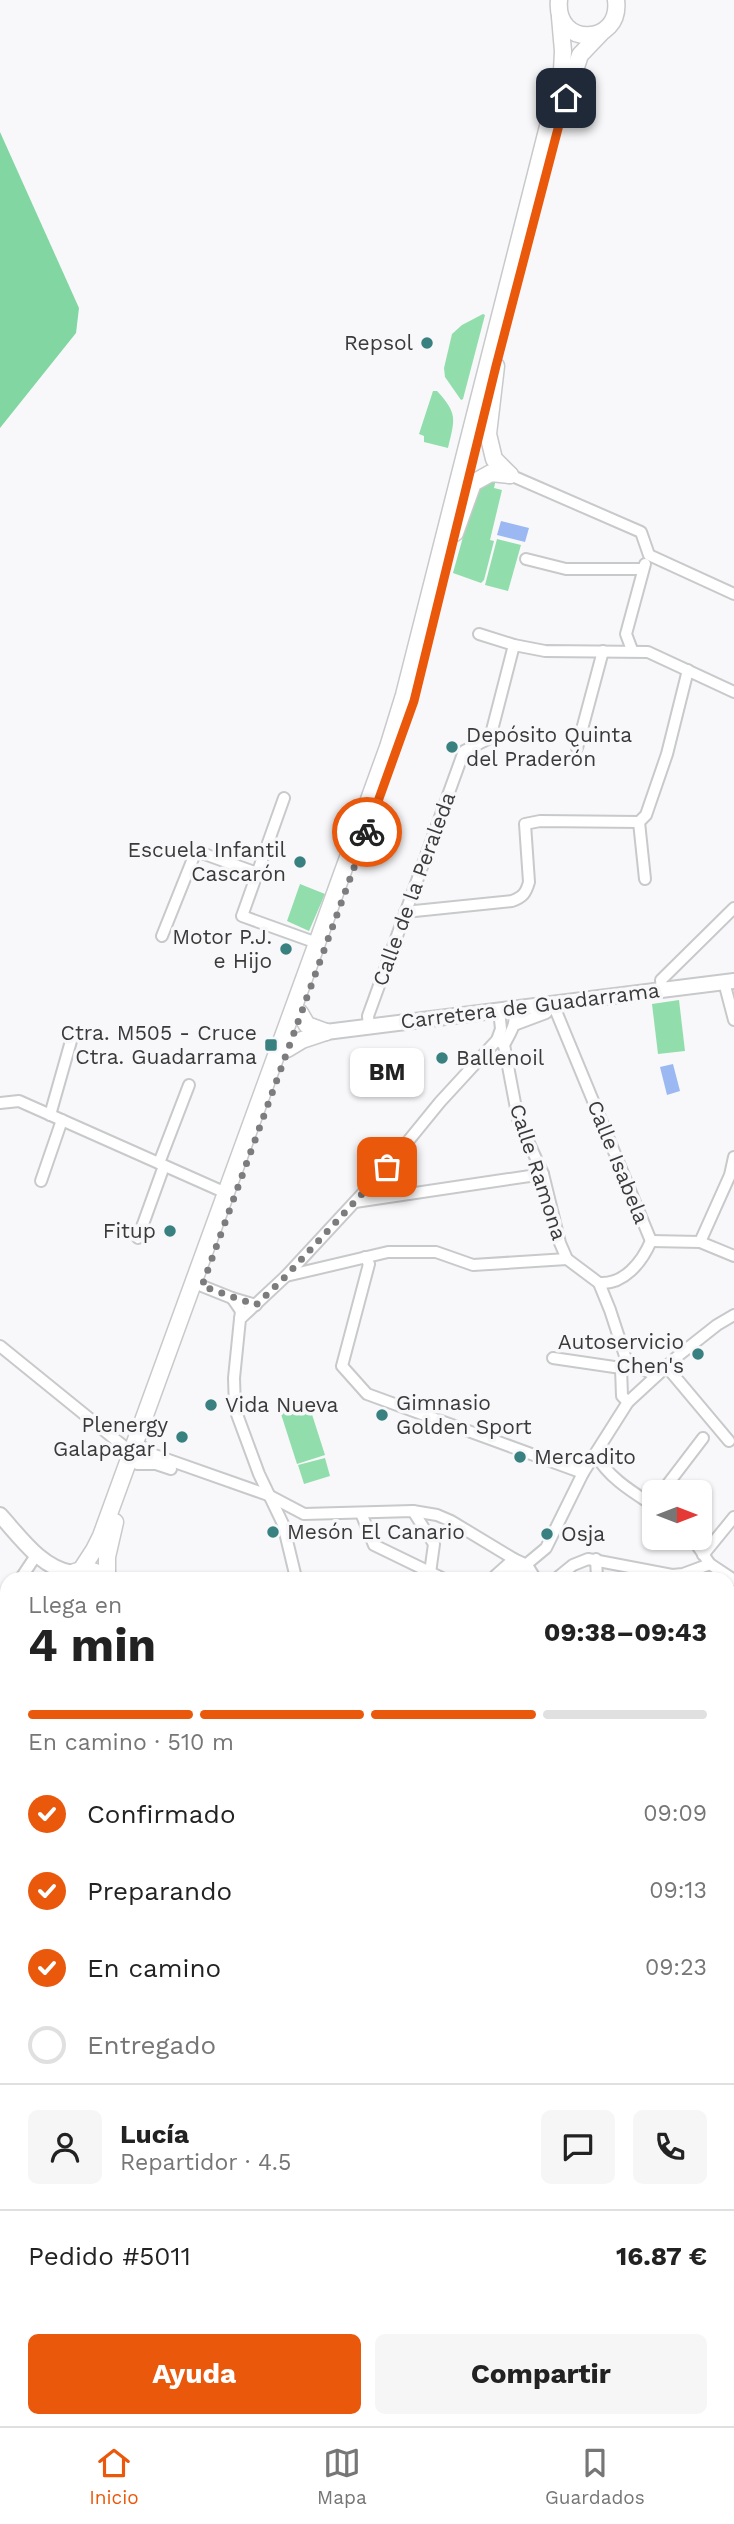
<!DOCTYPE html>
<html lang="es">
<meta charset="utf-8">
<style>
:root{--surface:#fff;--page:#f6f6f6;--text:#222;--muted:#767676;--line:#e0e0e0;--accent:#ea580c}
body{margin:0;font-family:"Work Sans",sans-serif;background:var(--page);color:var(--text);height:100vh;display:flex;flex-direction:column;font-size:26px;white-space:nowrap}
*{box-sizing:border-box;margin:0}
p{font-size:23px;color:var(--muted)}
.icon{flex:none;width:38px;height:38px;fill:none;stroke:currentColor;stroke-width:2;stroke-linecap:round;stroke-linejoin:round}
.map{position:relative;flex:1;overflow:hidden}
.sheet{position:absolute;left:0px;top:1572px;width:735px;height:856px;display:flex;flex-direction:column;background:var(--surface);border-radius:21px 21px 0 0;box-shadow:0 2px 5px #0004}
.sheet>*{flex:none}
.needle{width:46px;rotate:90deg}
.controls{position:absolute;left:642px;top:1480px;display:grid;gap:14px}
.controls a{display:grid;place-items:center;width:70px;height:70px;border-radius:10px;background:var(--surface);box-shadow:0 2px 5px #0004;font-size:35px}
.pin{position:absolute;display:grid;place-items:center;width:60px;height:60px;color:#fff;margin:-30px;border-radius:14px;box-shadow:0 4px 10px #0006}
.courier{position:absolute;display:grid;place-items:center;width:70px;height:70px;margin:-35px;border:5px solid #ea580c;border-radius:50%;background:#fff;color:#222;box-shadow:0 2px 9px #0007}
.bubble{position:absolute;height:49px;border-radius:10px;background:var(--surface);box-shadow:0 2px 5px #0004;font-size:23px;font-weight:700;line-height:49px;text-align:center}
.overview em{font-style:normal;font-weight:700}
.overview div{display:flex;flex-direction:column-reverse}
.overview{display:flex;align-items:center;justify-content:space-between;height:119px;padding:0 28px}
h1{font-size:46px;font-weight:700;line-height:52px}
.bar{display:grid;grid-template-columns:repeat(4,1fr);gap:10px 7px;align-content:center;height:84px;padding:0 28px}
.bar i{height:9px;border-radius:5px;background:var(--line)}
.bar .active{background:var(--accent)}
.bar p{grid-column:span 4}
.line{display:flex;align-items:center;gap:18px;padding:0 28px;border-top:2px solid var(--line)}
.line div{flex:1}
.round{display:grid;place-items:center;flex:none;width:74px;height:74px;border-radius:10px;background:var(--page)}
ol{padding:0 28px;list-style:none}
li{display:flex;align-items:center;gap:21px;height:77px}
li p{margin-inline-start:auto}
li .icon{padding:7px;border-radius:50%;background:var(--accent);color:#fff;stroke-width:4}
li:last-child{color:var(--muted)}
li i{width:38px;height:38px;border:4px solid var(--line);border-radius:50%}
.action{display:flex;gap:14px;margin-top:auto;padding:14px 28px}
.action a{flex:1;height:80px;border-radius:10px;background:var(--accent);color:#fff;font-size:28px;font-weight:700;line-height:80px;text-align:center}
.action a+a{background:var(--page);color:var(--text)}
.menu{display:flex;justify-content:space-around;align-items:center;height:98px;border-top:2px solid var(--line);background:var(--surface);font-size:19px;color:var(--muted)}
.menu a{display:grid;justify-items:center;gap:4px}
.menu .active{color:var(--accent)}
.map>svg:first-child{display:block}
.green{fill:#91ddac}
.forest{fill:#81d6a1}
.water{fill:#9bb8f2}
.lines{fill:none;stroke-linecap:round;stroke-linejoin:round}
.minor-casing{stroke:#c8c9ca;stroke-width:14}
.major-casing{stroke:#c8c9ca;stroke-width:18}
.highway-casing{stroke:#c8c9ca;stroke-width:19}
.minor{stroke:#fff;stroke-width:10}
.major{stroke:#fff;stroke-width:14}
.highway{stroke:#fff;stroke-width:16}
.done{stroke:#7c7c7e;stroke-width:7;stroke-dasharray:0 12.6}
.route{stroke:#ea580c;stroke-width:9}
.poi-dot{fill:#398181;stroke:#f8f8fa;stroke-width:2.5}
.labels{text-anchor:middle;stroke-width:7;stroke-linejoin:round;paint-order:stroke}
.poi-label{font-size:21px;fill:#3a3a3b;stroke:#f8f8fa;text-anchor:end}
.street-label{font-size:21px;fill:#3a3a3b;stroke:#f8f8fa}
</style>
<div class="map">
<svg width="734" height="2426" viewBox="0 0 734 2426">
<rect width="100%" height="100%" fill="#f8f8fa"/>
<!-- green -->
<g class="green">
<path d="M483,314l2,1 -22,84 -2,1 -16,-23 -1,-9 8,-34 10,-9z"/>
<path d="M433,391h4c21,23 18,28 11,57l-24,-6v-6l-5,-2z"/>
<path d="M496,479l-2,9 8,2 -12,50 4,1 -10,39 -3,3 -28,-10 23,-83 3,-5z"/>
<path d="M497,539l24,6 -13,46 -23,-6z"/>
<path d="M300,884l25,10 -16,37 -22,-10z"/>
<path d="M679,1000l6,51 -27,3 -6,-50z"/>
<path d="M309,1405l16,50 -28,9 -16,-50z"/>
<path d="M325,1458l5,18 -26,8 -6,-19z"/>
</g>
<!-- forest -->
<path class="forest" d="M0,132l79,176 -3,25 -76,95z"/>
<!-- water -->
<g class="water">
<path d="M501,521l28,7 -4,14 -28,-7z"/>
<path d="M673,1064l7,27 -13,4 -7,-28z"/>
</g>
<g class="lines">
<defs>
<g id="minor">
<path d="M510,475l131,57 8,23 85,39"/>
<path d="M526,559l40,10h77"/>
<path d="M479,634l35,11 31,6 103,1 86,40"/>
<path d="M632,650l-6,-16 19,-70"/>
<path d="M577,748l26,-97"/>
<path d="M284,798l-42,118 75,27"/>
<path d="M639,822l6,57"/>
<path d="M405,912l107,-11c11,-4 14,-8 17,-19l-4,-58 15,-3 99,1 7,-7 21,-61 21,-84"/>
<path d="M162,936l34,-85 61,22"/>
<path d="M724,982l10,38"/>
<path d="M662,990l-1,-10 73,-72"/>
<path d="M553,1004l98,237"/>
<path d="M514,1025l32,-12 7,-9"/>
<path d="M369,1027l-1,-11 96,-265 26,-13 24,-93"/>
<path d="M497,1040l7,5 14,74 25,55 17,69 7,16 32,24 11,27 17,52"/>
<path d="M504,1045c6,-12 15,-23 8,-36"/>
<path d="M0,1103l19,-2 207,92"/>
<path d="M50,1115l21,-74"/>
<path d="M159,1163l30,-78"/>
<path d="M41,1181l21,-61"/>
<path d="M355,1202l188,-28"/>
<path d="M138,1238l26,-72"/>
<path d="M651,1241l49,1 34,14"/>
<path d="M700,1242l30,-67 4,-18"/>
<path d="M365,1257l4,7 -27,102 25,28 216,79"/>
<path d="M286,1276l102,-24h48l37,13 94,-6"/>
<path d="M599,1283c25,2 43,-21 52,-42"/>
<path d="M202,1286l30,12"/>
<path d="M240,1319l1,-8 -9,-13 24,7"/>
<path d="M0,1346l132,107"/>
<path d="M553,1358l68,10"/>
<path d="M627,1362l28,13"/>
<path d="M625,1364l-4,4 1,28 6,6"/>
<path d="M666,1366l63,75"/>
<path d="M143,1447l6,6 119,42 36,19 109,-3 24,4 14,6 63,38 13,6"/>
<path d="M595,1454c14,24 36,37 59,52"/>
<path d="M137,1464h19l15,5"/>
<path d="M661,1493l42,-55"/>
<path d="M413,1511l21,33 -4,29"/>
<path d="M361,1513l13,32 68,33"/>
<path d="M692,1538l18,26 24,16"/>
<path d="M703,1555l31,-38"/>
<path d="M514,1559l-19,17 27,-8 24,-20 37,-75 45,-71 51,-47 38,-30 17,-10"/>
<path d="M596,1559l1,19"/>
<path d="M527,1565l8,13"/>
<path d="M21,1578l16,-24"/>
<path d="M296,1578l-13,-54 -24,-50 -24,-65 -1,-31 6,-59 46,-43 101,-109 53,-65 57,-62 4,-11 -2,-19"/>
<path d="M557,1578l16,-13 15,-6 84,16 11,-1 27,-10"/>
<path d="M0,1612l7,-11"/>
<path d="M728,1645l6,2"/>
<path d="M728,1740l6,2"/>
<path d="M728,1957l6,2"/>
<path d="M728,1989l6,-3"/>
<path d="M0,2015l7,-7"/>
<path d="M0,2049l7,8"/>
<path d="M728,2086l6,1"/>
<path d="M0,2142v-1"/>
<path d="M0,2307l7,-4"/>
<path d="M728,2337l6,7"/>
<path d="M231,2426l1,-6"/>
<path d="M243,2426l1,-6"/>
</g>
<g id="major">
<path d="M326,1032l408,-51"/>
<path d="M0,1515c20,22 41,53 72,58"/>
<path d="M519,2426l2,-6"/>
</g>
<g id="highway">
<path d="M559,0c-5,48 63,46 57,0"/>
<path d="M568,91l12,-36 21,-22"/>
<path d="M496,366l-8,68 6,25 16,16"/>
<path d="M455,533l18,-50 18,-10 19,2"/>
<path d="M300,1013l7,12 19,7"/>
<path d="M287,1049l15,-9 24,-8"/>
<path d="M81,1570l13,-20 7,-14 216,-593 71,-196 16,-52 158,-624 1,-20 -3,-34"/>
<path d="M66,1578c12,-11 26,-11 38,0"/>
<path d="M107,1578v-21l8,-35"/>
<path d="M0,1806l7,-19"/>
<path d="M0,1833l7,-18"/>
</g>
</defs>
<!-- minor casing -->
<use href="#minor" class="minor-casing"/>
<!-- major casing -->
<use href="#major" class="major-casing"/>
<!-- highway casing -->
<use href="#highway" class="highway-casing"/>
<!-- minor -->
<use href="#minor" class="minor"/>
<!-- major -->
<use href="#major" class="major"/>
<!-- highway -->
<use href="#highway" class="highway"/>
</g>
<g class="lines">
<!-- done -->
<path class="done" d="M367,832l-165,454 54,19 30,-29 101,-109"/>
<!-- route -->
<path class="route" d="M367,832l47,-131 82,-335 70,-268"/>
</g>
<!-- markers -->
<g class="poi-dot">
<circle cx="427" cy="343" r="7"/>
<circle cx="452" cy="747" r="7"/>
<circle cx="300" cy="862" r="7"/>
<circle cx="286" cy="949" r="7"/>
<rect x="264" y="1038" width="14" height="14" rx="3.5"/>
<circle cx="442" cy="1058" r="7"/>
<circle cx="170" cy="1231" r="7"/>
<circle cx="698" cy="1354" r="7"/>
<circle cx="211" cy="1405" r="7"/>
<circle cx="382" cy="1415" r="7"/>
<circle cx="182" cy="1437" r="7"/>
<circle cx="520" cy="1457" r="7"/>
<circle cx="273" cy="1532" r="7"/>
<circle cx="547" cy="1534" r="7"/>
</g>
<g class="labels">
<!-- poi labels -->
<g class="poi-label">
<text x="413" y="350">Repsol</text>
<text x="466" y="742" text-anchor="start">Depósito Quinta<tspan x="466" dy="24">del Praderón</tspan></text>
<text x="286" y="857">Escuela Infantil<tspan x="286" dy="24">Cascarón</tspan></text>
<text x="272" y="944">Motor P.J.<tspan x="272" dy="24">e Hijo</tspan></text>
<text x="257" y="1040">Ctra. M505 - Cruce<tspan x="257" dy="24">Ctra. Guadarrama</tspan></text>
<text x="456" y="1065" text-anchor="start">Ballenoil</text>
<text x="156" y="1238">Fitup</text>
<text x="684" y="1349">Autoservicio<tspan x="684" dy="24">Chen's</tspan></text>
<text x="396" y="1410" text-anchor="start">Gimnasio<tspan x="396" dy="24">Golden Sport</tspan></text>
<text x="225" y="1412" text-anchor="start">Vida Nueva</text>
<text x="168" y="1432">Plenergy<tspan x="168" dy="24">Galapagar I</tspan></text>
<text x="534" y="1464" text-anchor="start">Mercadito</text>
<text x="287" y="1539" text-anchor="start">Mesón El Canario</text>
<text x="561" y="1541" text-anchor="start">Osja</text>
</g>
<!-- street labels -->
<g class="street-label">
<text transform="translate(414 889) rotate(-70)" y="7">Calle de la Peraleda</text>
<text transform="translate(530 1006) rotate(-7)" y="7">Carretera de Guadarrama</text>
<text transform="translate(618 1162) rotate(68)" y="7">Calle Isabela</text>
<text transform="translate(538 1172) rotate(72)" y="7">Calle Ramona</text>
</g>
</g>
</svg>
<div class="controls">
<a><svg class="needle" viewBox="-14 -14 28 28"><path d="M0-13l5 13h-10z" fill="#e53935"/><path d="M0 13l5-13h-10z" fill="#767676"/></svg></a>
</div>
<div class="pin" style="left:387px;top:1167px;background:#ea580c"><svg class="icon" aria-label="bag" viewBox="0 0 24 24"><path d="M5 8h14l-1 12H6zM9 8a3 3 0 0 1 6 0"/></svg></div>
<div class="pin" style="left:566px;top:98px;background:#1f2937"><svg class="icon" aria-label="home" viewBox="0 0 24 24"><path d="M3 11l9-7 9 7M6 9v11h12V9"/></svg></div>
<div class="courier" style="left:367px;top:832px"><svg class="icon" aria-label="bike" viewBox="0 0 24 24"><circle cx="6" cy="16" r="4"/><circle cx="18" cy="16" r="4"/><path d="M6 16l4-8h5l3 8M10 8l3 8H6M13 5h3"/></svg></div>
<div class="bubble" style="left:350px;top:1048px;width:74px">BM</div>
<section class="sheet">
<div class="overview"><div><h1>4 min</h1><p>Llega en</p></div><em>09:38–09:43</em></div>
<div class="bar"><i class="active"></i><i class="active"></i><i class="active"></i><i></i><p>En camino · 510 m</p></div>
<ol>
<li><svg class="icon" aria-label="check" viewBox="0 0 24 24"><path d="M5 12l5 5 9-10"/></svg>Confirmado<p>09:09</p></li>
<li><svg class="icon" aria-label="check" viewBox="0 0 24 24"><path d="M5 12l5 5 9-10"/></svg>Preparando<p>09:13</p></li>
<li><svg class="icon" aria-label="check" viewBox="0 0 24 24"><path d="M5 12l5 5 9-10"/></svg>En camino<p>09:23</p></li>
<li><i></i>Entregado</li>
</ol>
<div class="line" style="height:126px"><a class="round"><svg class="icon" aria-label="person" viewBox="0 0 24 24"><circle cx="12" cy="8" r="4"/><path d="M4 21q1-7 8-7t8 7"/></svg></a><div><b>Lucía</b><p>Repartidor · 4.5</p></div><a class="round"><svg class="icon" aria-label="chat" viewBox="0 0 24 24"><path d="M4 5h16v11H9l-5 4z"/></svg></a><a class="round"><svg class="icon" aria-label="phone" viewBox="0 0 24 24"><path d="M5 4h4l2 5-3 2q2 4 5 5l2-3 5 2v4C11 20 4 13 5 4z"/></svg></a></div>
<div class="line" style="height:91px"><div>Pedido #5011</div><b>16.87 €</b></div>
<div class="action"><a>Ayuda</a><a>Compartir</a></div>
</section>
</div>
<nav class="menu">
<a class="active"><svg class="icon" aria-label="home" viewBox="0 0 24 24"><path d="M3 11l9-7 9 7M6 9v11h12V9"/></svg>Inicio</a>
<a><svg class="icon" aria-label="map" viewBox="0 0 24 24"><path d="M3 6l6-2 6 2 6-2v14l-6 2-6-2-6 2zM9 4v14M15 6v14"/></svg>Mapa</a>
<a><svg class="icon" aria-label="saved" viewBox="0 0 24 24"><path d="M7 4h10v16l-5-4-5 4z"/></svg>Guardados</a>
</nav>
